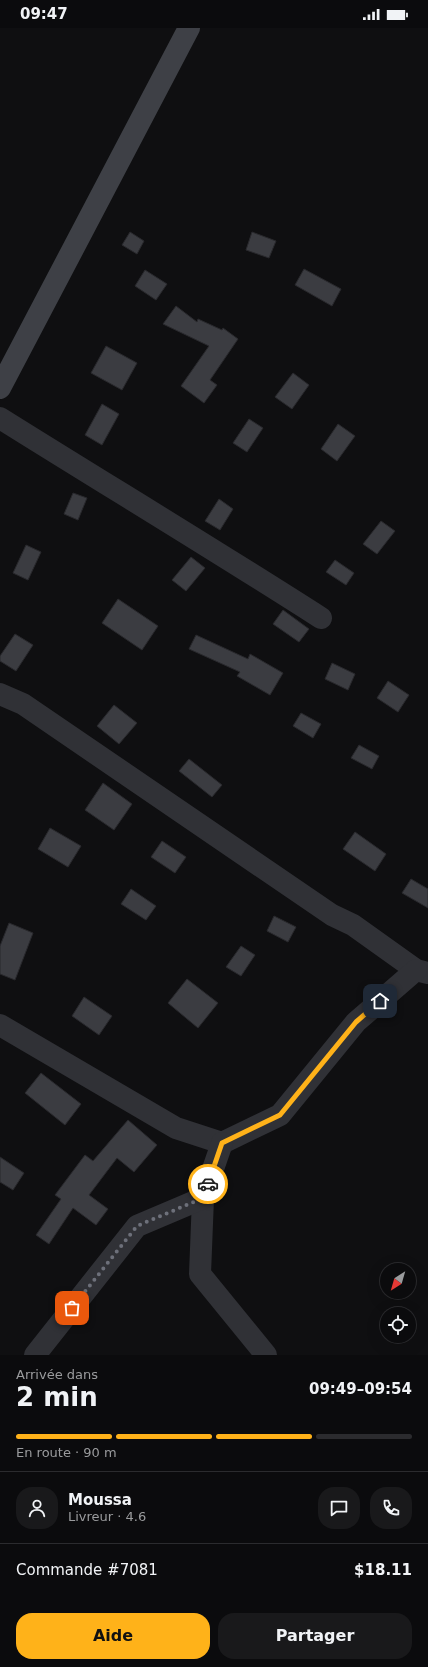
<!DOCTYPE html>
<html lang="fr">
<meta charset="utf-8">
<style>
:root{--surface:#0b0b0d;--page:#19191b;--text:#f1f3f6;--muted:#9a9b9d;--line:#2b2b2e;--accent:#ffb219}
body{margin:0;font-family:"DejaVu Sans",sans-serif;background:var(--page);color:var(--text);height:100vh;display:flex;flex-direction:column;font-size:15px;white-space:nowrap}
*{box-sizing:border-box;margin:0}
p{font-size:13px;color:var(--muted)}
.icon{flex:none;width:22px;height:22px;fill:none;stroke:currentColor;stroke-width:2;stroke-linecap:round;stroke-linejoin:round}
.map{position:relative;height:1327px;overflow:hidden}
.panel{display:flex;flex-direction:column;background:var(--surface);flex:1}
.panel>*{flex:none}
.needle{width:26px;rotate:217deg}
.fabs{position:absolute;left:380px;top:1235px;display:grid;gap:8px}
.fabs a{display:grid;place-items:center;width:36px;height:36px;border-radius:50%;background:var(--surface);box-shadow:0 4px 16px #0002,0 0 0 1px var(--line);font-size:20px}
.pin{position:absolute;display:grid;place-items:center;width:34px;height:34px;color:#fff;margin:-17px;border-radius:8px;box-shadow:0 2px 6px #0006}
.courier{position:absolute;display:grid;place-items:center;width:40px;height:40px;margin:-20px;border:3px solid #ffb219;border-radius:50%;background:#fff;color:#222;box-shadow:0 1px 5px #0007}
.head em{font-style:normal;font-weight:600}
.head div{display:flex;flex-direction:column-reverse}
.head{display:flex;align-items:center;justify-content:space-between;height:68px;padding:0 16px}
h1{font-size:26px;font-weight:600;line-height:30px}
.bar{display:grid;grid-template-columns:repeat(4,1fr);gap:6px 4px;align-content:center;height:48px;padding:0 16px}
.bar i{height:5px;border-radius:3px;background:var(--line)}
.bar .current{background:var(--accent)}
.bar p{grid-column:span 4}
.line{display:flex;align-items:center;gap:10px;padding:0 16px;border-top:1px solid var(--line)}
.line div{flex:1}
.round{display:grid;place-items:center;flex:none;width:42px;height:42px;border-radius:16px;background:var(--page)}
.primary-button{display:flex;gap:8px;margin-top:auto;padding:8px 16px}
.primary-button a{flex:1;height:46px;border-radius:16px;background:var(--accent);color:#111;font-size:16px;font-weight:600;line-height:46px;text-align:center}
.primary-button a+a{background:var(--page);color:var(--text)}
.status{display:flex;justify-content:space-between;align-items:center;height:28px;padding:0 20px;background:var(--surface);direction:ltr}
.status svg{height:11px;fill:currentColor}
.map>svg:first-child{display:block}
.building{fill:#3b3c41;stroke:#29292d}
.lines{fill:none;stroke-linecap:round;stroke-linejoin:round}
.street{stroke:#303136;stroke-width:22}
.secondary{stroke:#3e4046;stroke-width:22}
.done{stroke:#6d707a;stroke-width:4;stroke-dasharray:0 7.2}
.route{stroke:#ffb219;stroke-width:5}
</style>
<div class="status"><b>09:47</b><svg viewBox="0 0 49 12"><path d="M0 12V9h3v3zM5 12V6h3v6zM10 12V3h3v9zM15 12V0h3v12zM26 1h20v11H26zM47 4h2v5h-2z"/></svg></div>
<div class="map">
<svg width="428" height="1327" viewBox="0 0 428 1327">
<rect width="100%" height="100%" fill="#0f0f11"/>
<!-- building -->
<g class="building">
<path d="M130,204l14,9 -7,13 -15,-9z"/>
<path d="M252,204l24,9 -7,17 -23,-8z"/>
<path d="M304,241l37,20 -9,17 -37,-21z"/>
<path d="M145,242l22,14 -11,16 -21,-14z"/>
<path d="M176,278l21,16 1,-3 24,11 1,-2 15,11 -28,41 7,5 -13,18 -23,-17 28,-40 -46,-22z"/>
<path d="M106,318l31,17 -15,27 -31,-17z"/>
<path d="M293,345l16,12 -17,24 -17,-12z"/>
<path d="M102,376l17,10 -17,31 -17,-10z"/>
<path d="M249,391l14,9 -16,24 -14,-9z"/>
<path d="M338,396l17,12 -18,25 -16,-12z"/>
<path d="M73,465l14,5 -9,22 -14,-6z"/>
<path d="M219,471l14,10 -13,21 -15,-9z"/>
<path d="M381,493l14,10 -18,23 -14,-10z"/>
<path d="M26,517l15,7 -13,28 -15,-7z"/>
<path d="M191,529l14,11 -19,23 -14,-11z"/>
<path d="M335,532l19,13 -8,12 -20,-13z"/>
<path d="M118,571l40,27 -16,24 -40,-27z"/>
<path d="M283,582l26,19 -10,13 -26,-18z"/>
<path d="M15,606l18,11 -17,26 -16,-10v-5z"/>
<path d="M196,607l52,24 2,-5 33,19 -13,22 -33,-19 3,-4 -51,-23z"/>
<path d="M332,635l23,11 -7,16 -23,-11z"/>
<path d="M388,653l21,14 -11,17 -21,-14z"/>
<path d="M114,677l23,18 -18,21 -22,-18z"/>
<path d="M301,685l20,11 -8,14 -20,-12z"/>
<path d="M359,717l20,11 -7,13 -21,-11z"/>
<path d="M189,731l33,26 -10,12 -33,-26z"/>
<path d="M103,755l29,21 -18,26 -29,-20z"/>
<path d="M50,800l31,18 -13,21 -30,-18z"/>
<path d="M355,804l31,22 -11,17 -32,-22z"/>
<path d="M162,813l24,16 -11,16 -24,-16z"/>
<path d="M411,851l17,10v19l-26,-15z"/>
<path d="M131,861l25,17 -10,14 -25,-16z"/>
<path d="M274,888l22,11 -8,15 -21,-11z"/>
<path d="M9,895l24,10 -18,47 -15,-6v-28z"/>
<path d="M241,918l14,9 -14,21 -15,-9z"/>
<path d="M187,951l31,24 -20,25 -30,-25z"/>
<path d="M84,969l28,19 -13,19 -27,-19z"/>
<path d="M41,1045l40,31 -16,21 -40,-32z"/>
<path d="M128,1092l29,25 -23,27 -17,-14 -28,37 19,14 -12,16 -23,-17 -24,36 -13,-9 25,-36 -6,-4 30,-40 8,6z"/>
<path d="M0,1129l24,16 -11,17 -13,-8z"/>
</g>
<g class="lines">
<!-- street -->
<g class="street">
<path d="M0,390c107,67 215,132 321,200"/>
<path d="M0,666l23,10 309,211 21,10 63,45 12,3"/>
<path d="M0,997l176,103 46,15 58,-28 76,-93 60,-52"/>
<path d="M222,1115l-19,55 -3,76 66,81"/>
<path d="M35,1327l102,-129 66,-28"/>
</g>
<!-- secondary -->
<path class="secondary" d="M0,360l189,-360"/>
</g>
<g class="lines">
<!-- done -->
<path class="done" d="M72,1280l65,-82 66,-28 5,-14"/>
<!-- route -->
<path class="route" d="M208,1156l14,-41 58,-28 76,-93 24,-21"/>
</g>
</svg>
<div class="fabs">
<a><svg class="needle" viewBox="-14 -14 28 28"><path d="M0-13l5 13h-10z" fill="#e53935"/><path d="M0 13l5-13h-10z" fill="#9a9b9d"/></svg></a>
<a><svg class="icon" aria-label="locate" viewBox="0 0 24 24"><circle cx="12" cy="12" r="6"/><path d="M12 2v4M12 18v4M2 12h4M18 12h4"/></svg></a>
</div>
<div class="pin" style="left:72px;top:1280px;background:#ea580c"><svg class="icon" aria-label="bag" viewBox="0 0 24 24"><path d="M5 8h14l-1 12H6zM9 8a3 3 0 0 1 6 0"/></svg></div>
<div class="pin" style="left:380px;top:973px;background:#1f2937"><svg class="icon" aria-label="home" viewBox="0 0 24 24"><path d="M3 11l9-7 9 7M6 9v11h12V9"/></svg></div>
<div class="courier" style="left:208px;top:1156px"><svg class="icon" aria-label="car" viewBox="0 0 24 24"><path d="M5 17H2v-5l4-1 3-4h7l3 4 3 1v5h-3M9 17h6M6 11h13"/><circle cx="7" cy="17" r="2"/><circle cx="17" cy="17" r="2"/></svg></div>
</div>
<section class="panel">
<div class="head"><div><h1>2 min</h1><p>Arrivée dans</p></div><em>09:49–09:54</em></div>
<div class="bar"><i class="current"></i><i class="current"></i><i class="current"></i><i></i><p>En route · 90 m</p></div>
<div class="line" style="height:72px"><a class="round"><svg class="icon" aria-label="person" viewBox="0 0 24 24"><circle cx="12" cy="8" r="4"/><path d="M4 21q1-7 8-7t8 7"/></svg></a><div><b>Moussa</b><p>Livreur · 4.6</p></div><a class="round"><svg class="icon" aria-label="chat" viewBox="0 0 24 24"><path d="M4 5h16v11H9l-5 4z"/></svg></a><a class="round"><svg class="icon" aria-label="phone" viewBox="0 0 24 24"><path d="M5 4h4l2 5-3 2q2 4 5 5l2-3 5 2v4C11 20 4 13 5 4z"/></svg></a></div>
<div class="line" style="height:52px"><div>Commande #7081</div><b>$18.11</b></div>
<div class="primary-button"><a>Aide</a><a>Partager</a></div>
</section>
